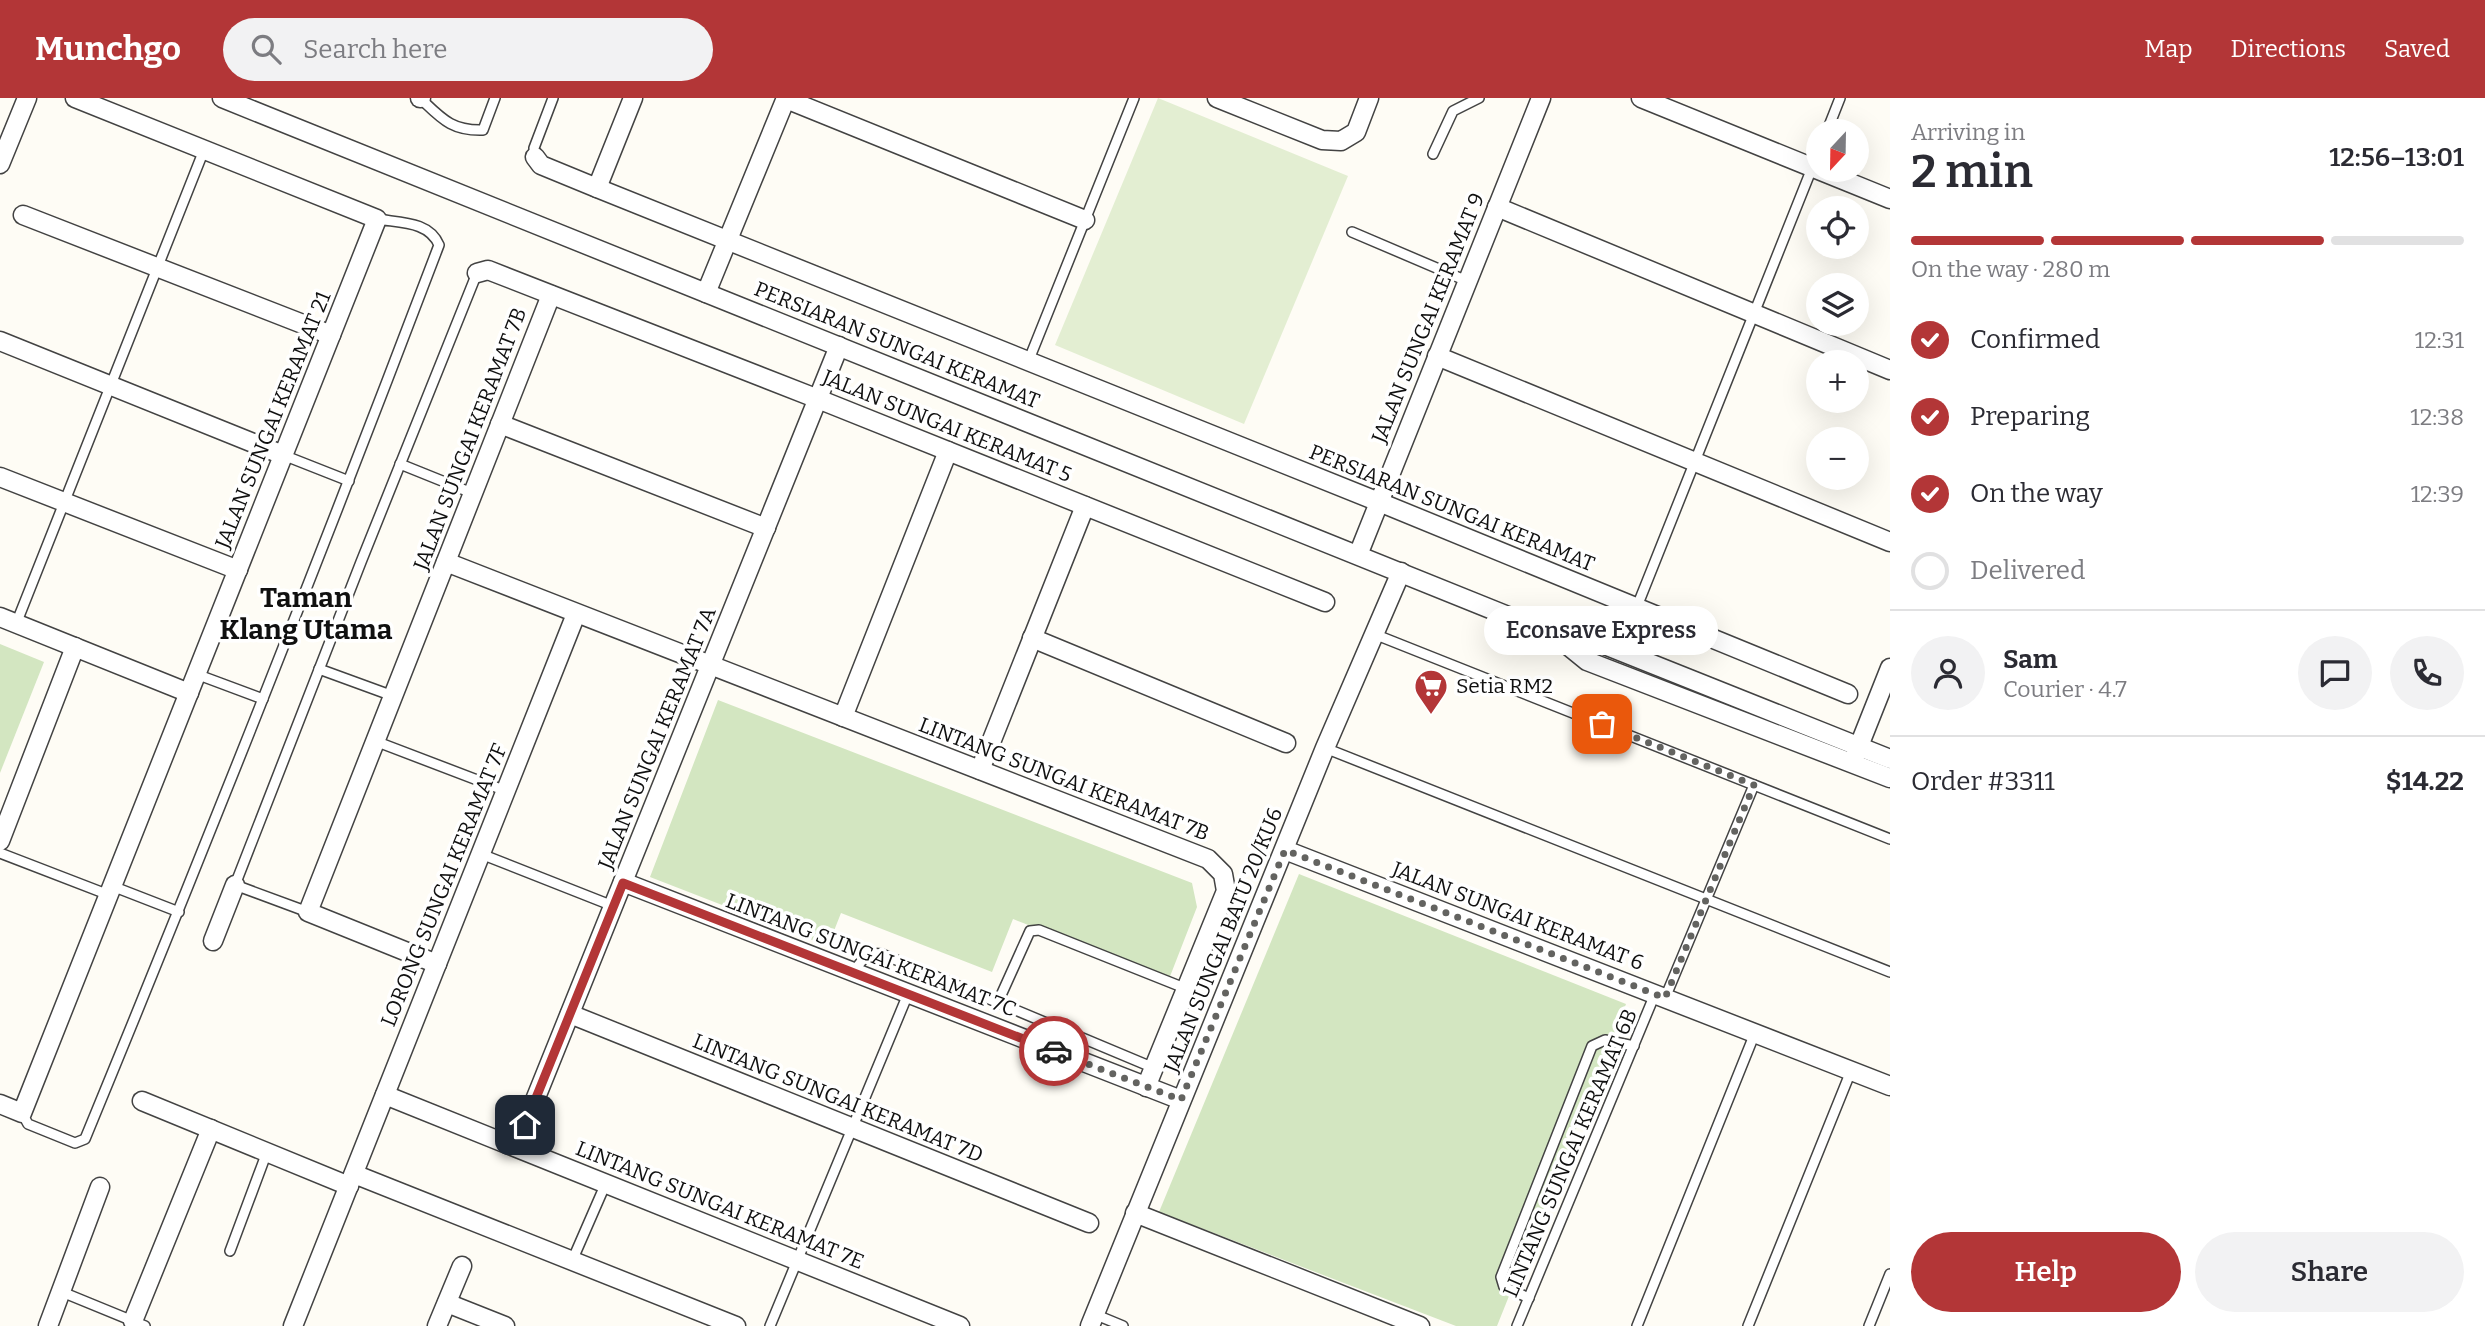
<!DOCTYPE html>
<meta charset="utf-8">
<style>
:root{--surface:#fff;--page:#f2f2f3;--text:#2b2b33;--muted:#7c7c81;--line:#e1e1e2;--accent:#b33637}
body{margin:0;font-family:Bitter,serif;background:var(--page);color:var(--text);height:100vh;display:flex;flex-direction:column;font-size:26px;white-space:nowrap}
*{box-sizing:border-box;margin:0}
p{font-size:23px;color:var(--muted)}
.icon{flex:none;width:38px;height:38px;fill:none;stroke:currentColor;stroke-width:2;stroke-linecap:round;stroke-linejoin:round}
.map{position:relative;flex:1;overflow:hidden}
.drawer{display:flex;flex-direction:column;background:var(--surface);width:595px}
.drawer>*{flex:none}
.needle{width:46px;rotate:202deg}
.tools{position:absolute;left:1806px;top:21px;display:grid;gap:14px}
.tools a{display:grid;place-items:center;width:63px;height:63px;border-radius:50%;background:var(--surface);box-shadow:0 7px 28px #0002;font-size:35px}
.pin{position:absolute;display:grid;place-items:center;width:60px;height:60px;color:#fff;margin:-30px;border-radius:14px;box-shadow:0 4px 10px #0006}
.courier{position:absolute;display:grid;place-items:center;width:70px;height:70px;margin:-35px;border:5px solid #b33637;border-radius:50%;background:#fff;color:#222;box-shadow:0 2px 9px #0007}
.bubble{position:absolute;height:49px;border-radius:24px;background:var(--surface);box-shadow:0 7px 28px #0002;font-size:23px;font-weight:600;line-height:49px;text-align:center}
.headline em{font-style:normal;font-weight:600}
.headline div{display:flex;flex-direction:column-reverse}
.headline{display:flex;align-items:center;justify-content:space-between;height:119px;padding:0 21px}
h1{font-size:46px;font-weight:600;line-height:52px}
.bar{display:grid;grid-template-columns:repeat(4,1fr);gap:10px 7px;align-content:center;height:84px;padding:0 21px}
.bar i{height:9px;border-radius:5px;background:var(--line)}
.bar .selected{background:var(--accent)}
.bar p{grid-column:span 4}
.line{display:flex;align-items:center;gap:18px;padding:0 21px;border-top:2px solid var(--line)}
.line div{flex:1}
.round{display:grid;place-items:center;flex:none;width:74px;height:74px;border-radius:37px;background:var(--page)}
ol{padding:0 21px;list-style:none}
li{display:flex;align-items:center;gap:21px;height:77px}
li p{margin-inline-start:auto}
li .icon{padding:7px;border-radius:50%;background:var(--accent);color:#fff;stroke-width:4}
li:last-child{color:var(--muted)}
li i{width:38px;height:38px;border:4px solid var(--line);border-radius:50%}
.action{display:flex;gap:14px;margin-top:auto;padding:14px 21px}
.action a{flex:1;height:80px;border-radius:42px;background:var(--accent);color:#fff;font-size:28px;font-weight:600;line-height:80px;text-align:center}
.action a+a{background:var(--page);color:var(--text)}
header{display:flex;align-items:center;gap:42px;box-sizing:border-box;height:98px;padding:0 35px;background:var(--accent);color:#fff}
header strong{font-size:33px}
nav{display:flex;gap:38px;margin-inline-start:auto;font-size:24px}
.search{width:490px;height:63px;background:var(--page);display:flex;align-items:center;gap:18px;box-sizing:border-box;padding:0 24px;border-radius:38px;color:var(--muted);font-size:26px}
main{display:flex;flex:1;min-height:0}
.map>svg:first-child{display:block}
.green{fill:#d3e6c1}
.pitch{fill:#e3eed2}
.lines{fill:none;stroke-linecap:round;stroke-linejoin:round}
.service-casing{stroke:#434343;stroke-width:12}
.minor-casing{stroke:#434343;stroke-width:21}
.service{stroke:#fff;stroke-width:9}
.minor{stroke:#fff;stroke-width:18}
.done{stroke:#636360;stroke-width:7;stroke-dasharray:0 12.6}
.route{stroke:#b33637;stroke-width:9}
.labels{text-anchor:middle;stroke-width:7;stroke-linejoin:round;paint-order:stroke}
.street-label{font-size:21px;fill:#101010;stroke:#fff}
.poi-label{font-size:21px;fill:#101010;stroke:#fff;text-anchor:start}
.district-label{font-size:28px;font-weight:bold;fill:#101010;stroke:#fff}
</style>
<header>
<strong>Munchgo</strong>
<div class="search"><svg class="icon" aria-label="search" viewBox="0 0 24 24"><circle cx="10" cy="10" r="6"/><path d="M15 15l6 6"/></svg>Search here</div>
<nav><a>Map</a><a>Directions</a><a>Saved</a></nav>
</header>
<main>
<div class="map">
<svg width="1890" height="1228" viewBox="0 0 1890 1228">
<rect width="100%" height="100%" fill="#fefcf5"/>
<!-- green -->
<g class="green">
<path d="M0,546l44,18 -44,111z"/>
<path d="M718,602l474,183 5,24 -28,72 -156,-60 -21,53 -151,-59 -13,33 -178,-69z"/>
<path d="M1299,776l327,130 -129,322h-41l-297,-114z"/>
</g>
<!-- pitch -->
<path class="pitch" d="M1158,0l190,78 -104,248 -189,-79z"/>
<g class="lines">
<defs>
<g id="service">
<path d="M421,1c21,20 31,32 62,31l12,-32"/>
<path d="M1827,33l13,-33"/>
<path d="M1433,56l20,-43 26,-13"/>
<path d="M535,59l-1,-9 19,-50"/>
<path d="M1352,134l115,49"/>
<path d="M1028,264l106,-264"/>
<path d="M283,357l66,26"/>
<path d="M400,366l72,29"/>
<path d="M1636,511l182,-456"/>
<path d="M16,526l188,-474"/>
<path d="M1374,536l516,205"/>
<path d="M319,571l74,27"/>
<path d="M196,576l67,25"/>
<path d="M375,643l131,50"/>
<path d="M1325,650l565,224"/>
<path d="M0,755l109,42"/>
<path d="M481,756l132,52"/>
<path d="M112,788l67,26"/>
<path d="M308,814l-73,-27 126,-323 116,-289"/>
<path d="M853,874l15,-19 14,1 272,114"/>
<path d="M1665,900l89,-213"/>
<path d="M998,904l32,-71 9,-1 148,59"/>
<path d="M22,1015l6,11 47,19 10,-4c122,-296 240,-594 354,-894 -10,-24 -39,-22 -62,-26"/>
<path d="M230,1153l37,-99"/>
<path d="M572,1163l34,-78"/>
<path d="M62,1194l83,34"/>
<path d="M1529,1200l-25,-11 -3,-10 91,-231 13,-6 29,6"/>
<path d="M1094,1216l29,12"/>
<path d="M770,1228l138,-332"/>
<path d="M1517,1228l138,-332"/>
<path d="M1637,1228l118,-293"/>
<path d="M1748,1228l103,-255"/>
<path d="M1869,1228l21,-52"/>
</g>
<g id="minor">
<path d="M222,0l1333,537 37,5 298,119"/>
<path d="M420,0h1"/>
<path d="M1217,0l105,42 19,1 15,-9 13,-34"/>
<path d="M1641,0l249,101"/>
<path d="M786,1l299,121"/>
<path d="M535,59l6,8 56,23 782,314 469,192"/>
<path d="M0,66l27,-66"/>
<path d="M597,90l36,-90"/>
<path d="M1497,109l393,163"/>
<path d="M23,117l308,120"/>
<path d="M477,175l11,-3 330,129 507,203"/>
<path d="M706,195l80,-195"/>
<path d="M0,243l283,114"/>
<path d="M1437,258l453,186"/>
<path d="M500,326l266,104"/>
<path d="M0,379l238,93"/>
<path d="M1358,457l183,-457"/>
<path d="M446,464l762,297 15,15 3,17 -80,196"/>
<path d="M0,519l189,76"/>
<path d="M1555,537l32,26 303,117"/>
<path d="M1032,540l254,105"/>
<path d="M843,619l105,-266"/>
<path d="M1855,658l35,-88"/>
<path d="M980,672l105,-264"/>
<path d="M0,743l75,-194"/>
<path d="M1285,752l605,236"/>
<path d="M623,784l558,218"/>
<path d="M213,843l22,-56"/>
<path d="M437,866l-129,-52 243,-617"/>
<path d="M570,916l519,209"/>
<path d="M385,997l575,231"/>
<path d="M142,1003l207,85"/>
<path d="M0,1006l22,9 355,-894 -302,-121"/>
<path d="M516,1049l323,-801"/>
<path d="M354,1076l382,152"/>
<path d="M1135,1115l285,113"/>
<path d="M447,1205l58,23"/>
<path d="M133,1223l78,-192"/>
<path d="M48,1228l52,-139"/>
<path d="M293,1228l283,-712"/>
<path d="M437,1228l25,-60"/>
<path d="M1090,1228l235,-578 76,-176"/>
</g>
</defs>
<!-- service casing -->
<use href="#service" class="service-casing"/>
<!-- minor casing -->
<use href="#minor" class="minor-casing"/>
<!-- service -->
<use href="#service" class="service"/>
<!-- minor -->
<use href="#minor" class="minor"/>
</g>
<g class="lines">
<!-- done -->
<path class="done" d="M1054,953l127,49 104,-250 380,148 89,-213 -152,-61"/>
<!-- route -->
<path class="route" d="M525,1027l98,-242 431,168"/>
</g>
<!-- icons -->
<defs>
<symbol id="supermarket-pin" viewBox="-11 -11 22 30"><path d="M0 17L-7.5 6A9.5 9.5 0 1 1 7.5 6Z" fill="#b33637" stroke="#fff"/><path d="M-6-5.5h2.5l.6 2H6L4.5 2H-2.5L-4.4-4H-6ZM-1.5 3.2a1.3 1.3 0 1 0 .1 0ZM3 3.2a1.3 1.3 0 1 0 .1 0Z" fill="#fff"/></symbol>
</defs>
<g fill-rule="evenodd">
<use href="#supermarket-pin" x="1412" y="569" width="38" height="52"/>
</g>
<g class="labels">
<!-- street labels -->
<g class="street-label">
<text transform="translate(1428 220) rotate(-68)" y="7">JALAN SUNGAI KERAMAT 9</text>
<text transform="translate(897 247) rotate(22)" y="7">PERSIARAN SUNGAI KERAMAT</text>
<text transform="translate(273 322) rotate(-68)" y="7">JALAN SUNGAI KERAMAT 21</text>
<text transform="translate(947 328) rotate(22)" y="7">JALAN SUNGAI KERAMAT 5</text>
<text transform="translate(470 341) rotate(-69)" y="7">JALAN SUNGAI KERAMAT 7B</text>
<text transform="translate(1452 410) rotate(22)" y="7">PERSIARAN SUNGAI KERAMAT</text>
<text transform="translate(657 640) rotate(-68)" y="7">JALAN SUNGAI KERAMAT 7A</text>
<text transform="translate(1064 681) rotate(21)" y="7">LINTANG SUNGAI KERAMAT 7B</text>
<text transform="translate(444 787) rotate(-68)" y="7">LORONG SUNGAI KERAMAT 7F</text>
<text transform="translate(1518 818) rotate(21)" y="7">JALAN SUNGAI KERAMAT 6</text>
<text transform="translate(1223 842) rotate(-68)" y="7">JALAN SUNGAI BATU 20/KU6</text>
<text transform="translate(871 857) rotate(21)" y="7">LINTANG SUNGAI KERAMAT 7C</text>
<text transform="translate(838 1000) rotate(22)" y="7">LINTANG SUNGAI KERAMAT 7D</text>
<text transform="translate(1570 1055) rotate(-67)" y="7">LINTANG SUNGAI KERAMAT 6B</text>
<text transform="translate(720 1107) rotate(22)" y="7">LINTANG SUNGAI KERAMAT 7E</text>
</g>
<!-- poi labels -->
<g class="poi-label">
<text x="1456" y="595">Setia RM2</text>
</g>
<!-- district labels -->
<g class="district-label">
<text x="306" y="509">Taman<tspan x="306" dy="32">Klang Utama</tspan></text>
</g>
</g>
</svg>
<div class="tools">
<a><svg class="needle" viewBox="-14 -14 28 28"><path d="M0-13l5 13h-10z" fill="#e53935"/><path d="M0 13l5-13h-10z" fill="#7c7c81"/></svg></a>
<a><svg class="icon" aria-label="locate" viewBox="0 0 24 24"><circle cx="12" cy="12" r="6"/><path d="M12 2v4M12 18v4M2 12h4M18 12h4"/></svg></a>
<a><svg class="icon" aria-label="layers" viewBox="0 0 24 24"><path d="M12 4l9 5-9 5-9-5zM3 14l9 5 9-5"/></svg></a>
<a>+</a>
<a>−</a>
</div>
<div class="pin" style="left:1602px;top:626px;background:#ea580c"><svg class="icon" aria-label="bag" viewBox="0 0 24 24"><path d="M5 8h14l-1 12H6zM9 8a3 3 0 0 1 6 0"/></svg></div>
<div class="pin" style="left:525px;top:1027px;background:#1f2937"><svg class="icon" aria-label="home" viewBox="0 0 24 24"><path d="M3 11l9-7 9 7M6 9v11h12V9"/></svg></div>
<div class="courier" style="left:1054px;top:953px"><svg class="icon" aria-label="car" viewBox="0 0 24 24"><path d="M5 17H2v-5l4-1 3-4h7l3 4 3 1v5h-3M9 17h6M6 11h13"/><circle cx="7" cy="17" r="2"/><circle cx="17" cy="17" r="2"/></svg></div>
<div class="bubble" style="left:1484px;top:508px;width:234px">Econsave Express</div>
</div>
<section class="drawer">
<div class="headline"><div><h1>2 min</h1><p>Arriving in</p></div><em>12:56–13:01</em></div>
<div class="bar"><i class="selected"></i><i class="selected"></i><i class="selected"></i><i></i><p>On the way · 280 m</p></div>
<ol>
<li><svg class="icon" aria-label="check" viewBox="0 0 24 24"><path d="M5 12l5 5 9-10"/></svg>Confirmed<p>12:31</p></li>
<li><svg class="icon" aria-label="check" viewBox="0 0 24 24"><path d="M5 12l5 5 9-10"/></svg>Preparing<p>12:38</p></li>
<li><svg class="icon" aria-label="check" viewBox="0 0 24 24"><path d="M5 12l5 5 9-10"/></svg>On the way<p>12:39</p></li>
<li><i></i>Delivered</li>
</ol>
<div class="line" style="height:126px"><a class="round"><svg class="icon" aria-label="person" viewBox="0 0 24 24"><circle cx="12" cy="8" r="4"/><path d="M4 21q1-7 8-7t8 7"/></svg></a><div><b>Sam</b><p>Courier · 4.7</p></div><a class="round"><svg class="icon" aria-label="chat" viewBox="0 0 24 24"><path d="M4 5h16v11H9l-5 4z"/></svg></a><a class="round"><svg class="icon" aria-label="phone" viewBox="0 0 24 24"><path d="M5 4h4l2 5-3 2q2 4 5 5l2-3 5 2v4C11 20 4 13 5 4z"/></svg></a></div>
<div class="line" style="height:91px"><div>Order #3311</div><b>$14.22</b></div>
<div class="action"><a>Help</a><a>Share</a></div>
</section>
</main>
